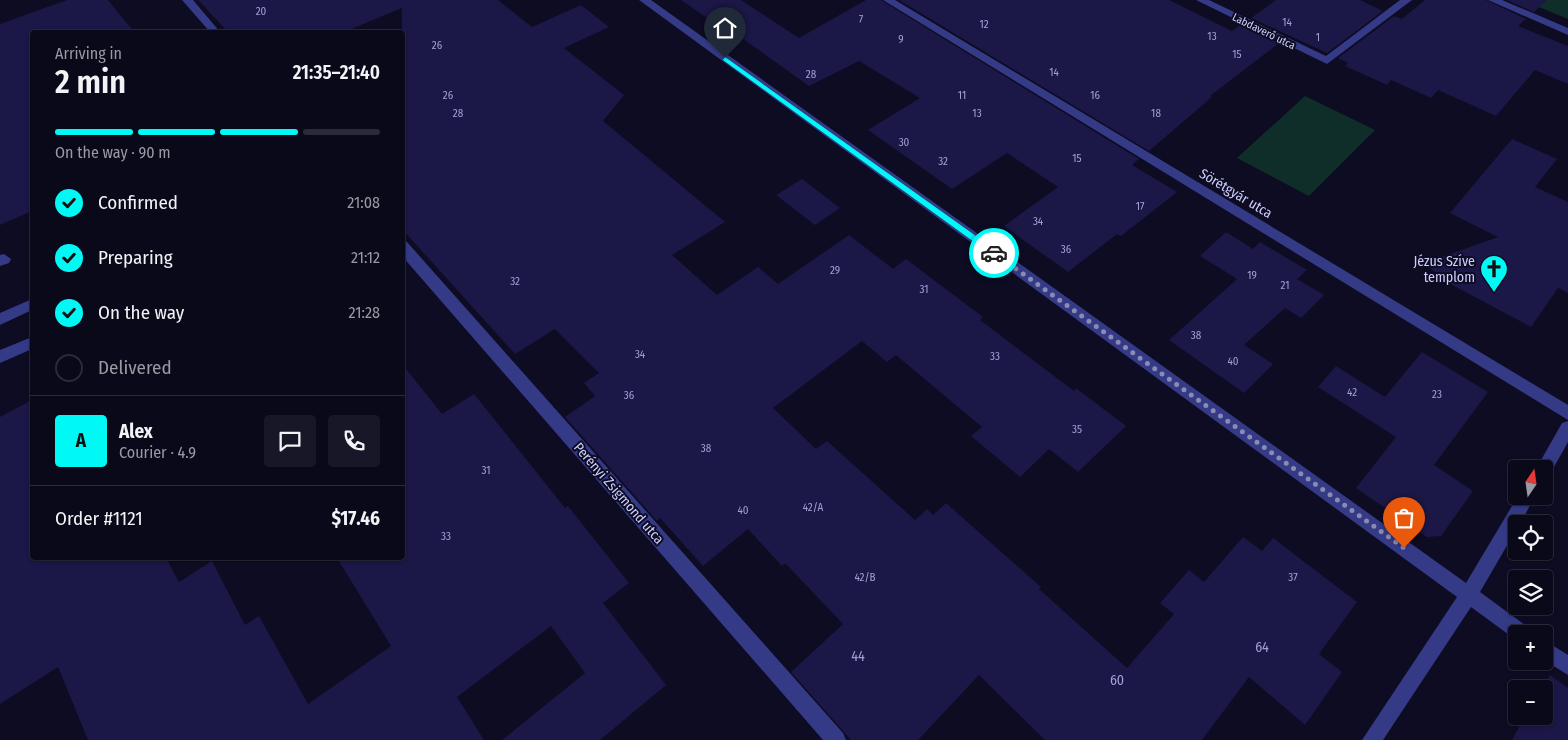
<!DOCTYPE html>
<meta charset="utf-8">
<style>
:root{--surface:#0a091a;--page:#181727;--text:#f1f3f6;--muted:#999aa2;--line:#2a2a39;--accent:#00f9f5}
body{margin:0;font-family:"Fira Sans Condensed",sans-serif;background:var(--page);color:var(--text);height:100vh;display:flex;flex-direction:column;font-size:19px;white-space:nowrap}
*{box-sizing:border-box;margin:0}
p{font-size:16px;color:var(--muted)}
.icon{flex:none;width:28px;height:28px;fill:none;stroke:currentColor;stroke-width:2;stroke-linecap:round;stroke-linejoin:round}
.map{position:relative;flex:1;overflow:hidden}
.details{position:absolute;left:30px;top:30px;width:375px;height:530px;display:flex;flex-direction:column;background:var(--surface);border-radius:5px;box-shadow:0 1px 4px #0004,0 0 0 1px var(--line)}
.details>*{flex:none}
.needle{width:32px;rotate:13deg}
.tools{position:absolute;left:1508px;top:460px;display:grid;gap:10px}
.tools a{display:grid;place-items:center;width:45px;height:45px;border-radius:5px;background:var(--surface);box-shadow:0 1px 4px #0004,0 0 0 1px var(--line);font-size:25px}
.pin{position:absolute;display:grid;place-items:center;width:42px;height:42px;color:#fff;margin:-51px -21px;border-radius:50% 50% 50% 0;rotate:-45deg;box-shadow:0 0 5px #0007}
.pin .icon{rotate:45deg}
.courier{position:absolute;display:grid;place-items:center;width:50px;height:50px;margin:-25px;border:4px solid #00f9f5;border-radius:50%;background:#fff;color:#222;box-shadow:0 1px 6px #0007}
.overview em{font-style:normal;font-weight:600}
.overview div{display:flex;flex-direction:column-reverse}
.overview{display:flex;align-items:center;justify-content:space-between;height:85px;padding:0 25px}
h1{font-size:32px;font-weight:600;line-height:38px}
.bar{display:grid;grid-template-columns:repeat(4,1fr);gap:8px 5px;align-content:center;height:60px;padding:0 25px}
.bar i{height:6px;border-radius:4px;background:var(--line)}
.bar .on{background:var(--accent)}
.bar p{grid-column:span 4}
.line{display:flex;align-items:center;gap:12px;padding:0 25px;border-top:1px solid var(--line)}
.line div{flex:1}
.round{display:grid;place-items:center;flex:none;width:52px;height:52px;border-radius:5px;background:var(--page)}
ol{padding:0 25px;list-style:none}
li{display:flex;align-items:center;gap:15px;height:55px}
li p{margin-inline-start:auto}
li .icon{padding:5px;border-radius:50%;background:var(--accent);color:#111;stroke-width:4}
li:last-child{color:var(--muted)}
li i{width:28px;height:28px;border:2px solid var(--line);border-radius:50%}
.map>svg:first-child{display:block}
.green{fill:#0f2e29}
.building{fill:#1b1746}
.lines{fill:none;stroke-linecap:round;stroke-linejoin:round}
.minor{fill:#343a86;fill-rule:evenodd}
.route{fill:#00f9f5}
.done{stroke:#8a8bb2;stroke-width:5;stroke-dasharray:0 9}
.labels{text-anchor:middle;stroke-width:4;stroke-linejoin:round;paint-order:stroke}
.number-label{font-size:11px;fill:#a1a1d1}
.far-street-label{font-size:11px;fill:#cecfff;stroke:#0d0c23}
.street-label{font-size:14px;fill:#cecfff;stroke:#0d0c23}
.poi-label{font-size:14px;fill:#cecfff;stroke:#0d0c23;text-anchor:end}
.near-number-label{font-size:14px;fill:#a1a1d1}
</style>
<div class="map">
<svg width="1568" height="740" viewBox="0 0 1568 740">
<rect width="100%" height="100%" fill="#0d0c23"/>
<!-- green -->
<g class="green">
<path d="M1522,0h46v19z"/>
<path d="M1305,96l70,34 -66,66 -72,-38z"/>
</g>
<!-- building -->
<g class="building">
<path d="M67,0h41l26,32h-102v179l-32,14v-201z"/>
<path d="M198,0h300l34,27 49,-22 28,22 -45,21 60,47 -21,26 122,101 -53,33 45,40 41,-28 20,17 71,-49 44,34 13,-10 77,58 -3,3 94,71 2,-3 50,38 -48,46 -29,-23 -29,28 -49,-41 11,-9 -86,-72 -9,7 -25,-21 -89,67 43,41 11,-8 88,79 12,-11 6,6 13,-12 95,84 -2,2 88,79 47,-54 -14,-11 29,-33 15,12 39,-45 19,14 11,-13 84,64 -38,52 23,18 -37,53 -56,-48 -47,63h-157l-66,-65 -61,65h-67l-60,-68 52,-48 -58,-61 -3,3 -34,-37 -45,37 -43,-48 -3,3 -92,-104 30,-21 -11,-13 15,-10 -44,-44 -40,25 -113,-125v-221l-58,24h-116z"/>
<path d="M681,0h60l58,38 67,-38h15l258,159 -7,6 45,27 -56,44 -4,-2 -49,38 -64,-46 54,-39 -51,-34 -55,36 -84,-59 52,-32 -61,-37 -50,25 -70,-50 -3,2z"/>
<path d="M899,0h270l63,31 9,-7 38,19 -69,53 2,1 -63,54z"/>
<path d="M1276,0h84l23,11 -56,42 -76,-35z"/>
<path d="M1425,0h61l40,19 -8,7 50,20v38l-33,-14 -39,46 -58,-26 -7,8 -40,-18 -4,5 -42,-19 3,-3 -10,-5 56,-42 8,3z"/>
<path d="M1507,0h40l-13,12z"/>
<path d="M1512,139l45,20 -22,28 33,15v91l-10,-5 -27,39 -88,-47 -18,-17 73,-26 -48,-24z"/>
<path d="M802,179l38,29 -25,17 -39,-30z"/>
<path d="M1226,232l27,17 7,-7 47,28 -10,9 27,16 -23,23 -16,-10 -41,37 29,19 -29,29 -75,-53 68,-61 -37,-23z"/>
<path d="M1422,352l66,40 -54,73 39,26 -32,45 -14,1 -71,-49 40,-51 -78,-50 18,-21 49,31z"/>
<path d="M402,364l40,50 32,-20 91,114 3,-2 61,77 -26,20 63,82 -66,55h-98l83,-67 -34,-47 -94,71 27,43h-396l-30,-73 -58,37v-287l32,-17v158h134l13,24 33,-21 33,64 14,-9 49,88 83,-58 -54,-88h65z"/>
<path d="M1550,675l18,13v52h-56l13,-24h19v-27h-2z"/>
</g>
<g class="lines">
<!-- minor -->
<g class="minor">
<path d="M182,0h11l27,32h-10z"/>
<path d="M639,0h12l815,583 52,-87h17l-15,28h-4v6l-36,62 49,36 3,6h-16v6l-45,-33 -88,133h-21l95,-143z"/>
<path d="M883,0h12l673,405v15z"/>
<path d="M1196,0h13l117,56 74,-56h12l-85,64z"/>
<path d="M1488,0h14l66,28v7z"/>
<path d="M402,241l5,1 436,491 3,7h-23l-421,-484z"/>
<path d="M4,254l7,5 -2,4 -9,3v-11z"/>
<path d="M32,299v11l-32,15v-12z"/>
<path d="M32,337v12l-32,14v-13z"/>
<path d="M1568,421v21l-18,32 -6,2v-7h-8l26,-46z"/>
<path d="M1544,640l24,15v20l-24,-15z"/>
</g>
</g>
<!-- route -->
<path class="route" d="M725,57l272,194v4h-5l-269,-195z"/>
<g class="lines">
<!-- done -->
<path class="done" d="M994,253l410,295"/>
</g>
<!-- icons -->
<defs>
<symbol id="church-pin" viewBox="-11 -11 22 30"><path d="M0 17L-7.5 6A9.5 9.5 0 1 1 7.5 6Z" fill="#00f9f5" stroke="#0d0c23"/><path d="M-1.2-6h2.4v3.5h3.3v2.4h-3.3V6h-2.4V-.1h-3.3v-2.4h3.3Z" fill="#111"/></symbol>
</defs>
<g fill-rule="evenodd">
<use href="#church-pin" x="1478" y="253" width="32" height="43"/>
</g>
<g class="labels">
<!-- number labels -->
<g class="number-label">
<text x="261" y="15">20</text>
<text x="861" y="23">7</text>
<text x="1287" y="26">14</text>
<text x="984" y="28">12</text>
<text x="1212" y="40">13</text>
<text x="1318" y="41">1</text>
<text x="901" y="43">9</text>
<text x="437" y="49">26</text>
<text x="1237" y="58">15</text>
<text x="1054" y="76">14</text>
<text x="811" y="78">28</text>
<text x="448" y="99">26</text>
<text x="962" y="99">11</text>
<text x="1095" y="99">16</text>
<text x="458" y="117">28</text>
<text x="977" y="117">13</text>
<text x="1156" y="117">18</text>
<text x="904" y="146">30</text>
<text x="1077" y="162">15</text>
<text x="943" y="165">32</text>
<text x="1140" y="210">17</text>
<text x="1038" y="225">34</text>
<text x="1066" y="253">36</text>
<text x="835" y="274">29</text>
<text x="1252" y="279">19</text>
<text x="515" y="285">32</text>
<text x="1285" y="289">21</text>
<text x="924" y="293">31</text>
<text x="1196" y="339">38</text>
<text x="640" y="358">34</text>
<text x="995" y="360">33</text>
<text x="1233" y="365">40</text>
<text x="1352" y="396">42</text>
<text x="1437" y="398">23</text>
<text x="629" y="399">36</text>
<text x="1077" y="433">35</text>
<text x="706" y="452">38</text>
<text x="486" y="474">31</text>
<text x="813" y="511">42/A</text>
<text x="743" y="514">40</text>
<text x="446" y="540">33</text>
<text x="865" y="581">42/B</text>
<text x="1293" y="581">37</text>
</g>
<!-- far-street labels -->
<g class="far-street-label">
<text transform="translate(1264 31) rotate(26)" y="4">Labdaverő utca</text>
</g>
<!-- street labels -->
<g class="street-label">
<text transform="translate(1236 193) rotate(31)" y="5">Sörétgyár utca</text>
<text transform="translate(619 493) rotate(49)" y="5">Perényi Zsigmond utca</text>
</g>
<!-- poi labels -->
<g class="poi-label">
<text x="1475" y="266">Jézus Szíve<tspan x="1475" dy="16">templom</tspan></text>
</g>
<!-- near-number labels -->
<g class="near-number-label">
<text x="1262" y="652">64</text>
<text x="858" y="661">44</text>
<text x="1117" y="685">60</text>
</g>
</g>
</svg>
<div class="tools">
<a><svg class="needle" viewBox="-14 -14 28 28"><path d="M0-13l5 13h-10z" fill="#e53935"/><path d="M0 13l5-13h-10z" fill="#999aa2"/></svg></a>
<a><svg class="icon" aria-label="locate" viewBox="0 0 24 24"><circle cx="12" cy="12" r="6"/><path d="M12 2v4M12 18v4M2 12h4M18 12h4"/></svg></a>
<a><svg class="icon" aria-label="layers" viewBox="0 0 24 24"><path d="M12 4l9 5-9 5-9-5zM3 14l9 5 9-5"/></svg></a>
<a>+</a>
<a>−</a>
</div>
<div class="pin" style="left:1404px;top:548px;background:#ea580c"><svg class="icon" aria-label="bag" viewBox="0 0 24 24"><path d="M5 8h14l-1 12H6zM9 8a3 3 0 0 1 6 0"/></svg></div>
<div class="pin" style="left:725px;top:58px;background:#1f2937"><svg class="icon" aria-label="home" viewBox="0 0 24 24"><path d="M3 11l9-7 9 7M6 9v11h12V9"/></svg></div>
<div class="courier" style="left:994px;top:253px"><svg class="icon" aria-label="car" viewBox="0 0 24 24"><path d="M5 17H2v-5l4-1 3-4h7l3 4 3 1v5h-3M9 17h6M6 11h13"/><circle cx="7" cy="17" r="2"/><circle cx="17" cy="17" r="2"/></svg></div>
<section class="details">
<div class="overview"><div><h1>2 min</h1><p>Arriving in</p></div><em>21:35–21:40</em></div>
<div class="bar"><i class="on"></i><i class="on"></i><i class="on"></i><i></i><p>On the way · 90 m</p></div>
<ol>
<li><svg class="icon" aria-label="check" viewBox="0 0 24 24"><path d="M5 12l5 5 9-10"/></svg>Confirmed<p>21:08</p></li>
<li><svg class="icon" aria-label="check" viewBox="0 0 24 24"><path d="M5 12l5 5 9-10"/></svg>Preparing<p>21:12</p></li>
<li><svg class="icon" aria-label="check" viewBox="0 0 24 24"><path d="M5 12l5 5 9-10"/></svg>On the way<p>21:28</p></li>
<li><i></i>Delivered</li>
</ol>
<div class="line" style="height:90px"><b class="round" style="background:var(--accent);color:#111">A</b><div><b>Alex</b><p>Courier · 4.9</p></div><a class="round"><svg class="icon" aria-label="chat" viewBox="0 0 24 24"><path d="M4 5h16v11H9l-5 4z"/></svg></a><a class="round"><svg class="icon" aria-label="phone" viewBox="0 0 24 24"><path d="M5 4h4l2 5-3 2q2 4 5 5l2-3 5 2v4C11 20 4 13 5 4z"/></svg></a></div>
<div class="line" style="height:65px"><div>Order #1121</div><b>$17.46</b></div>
</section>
</div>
